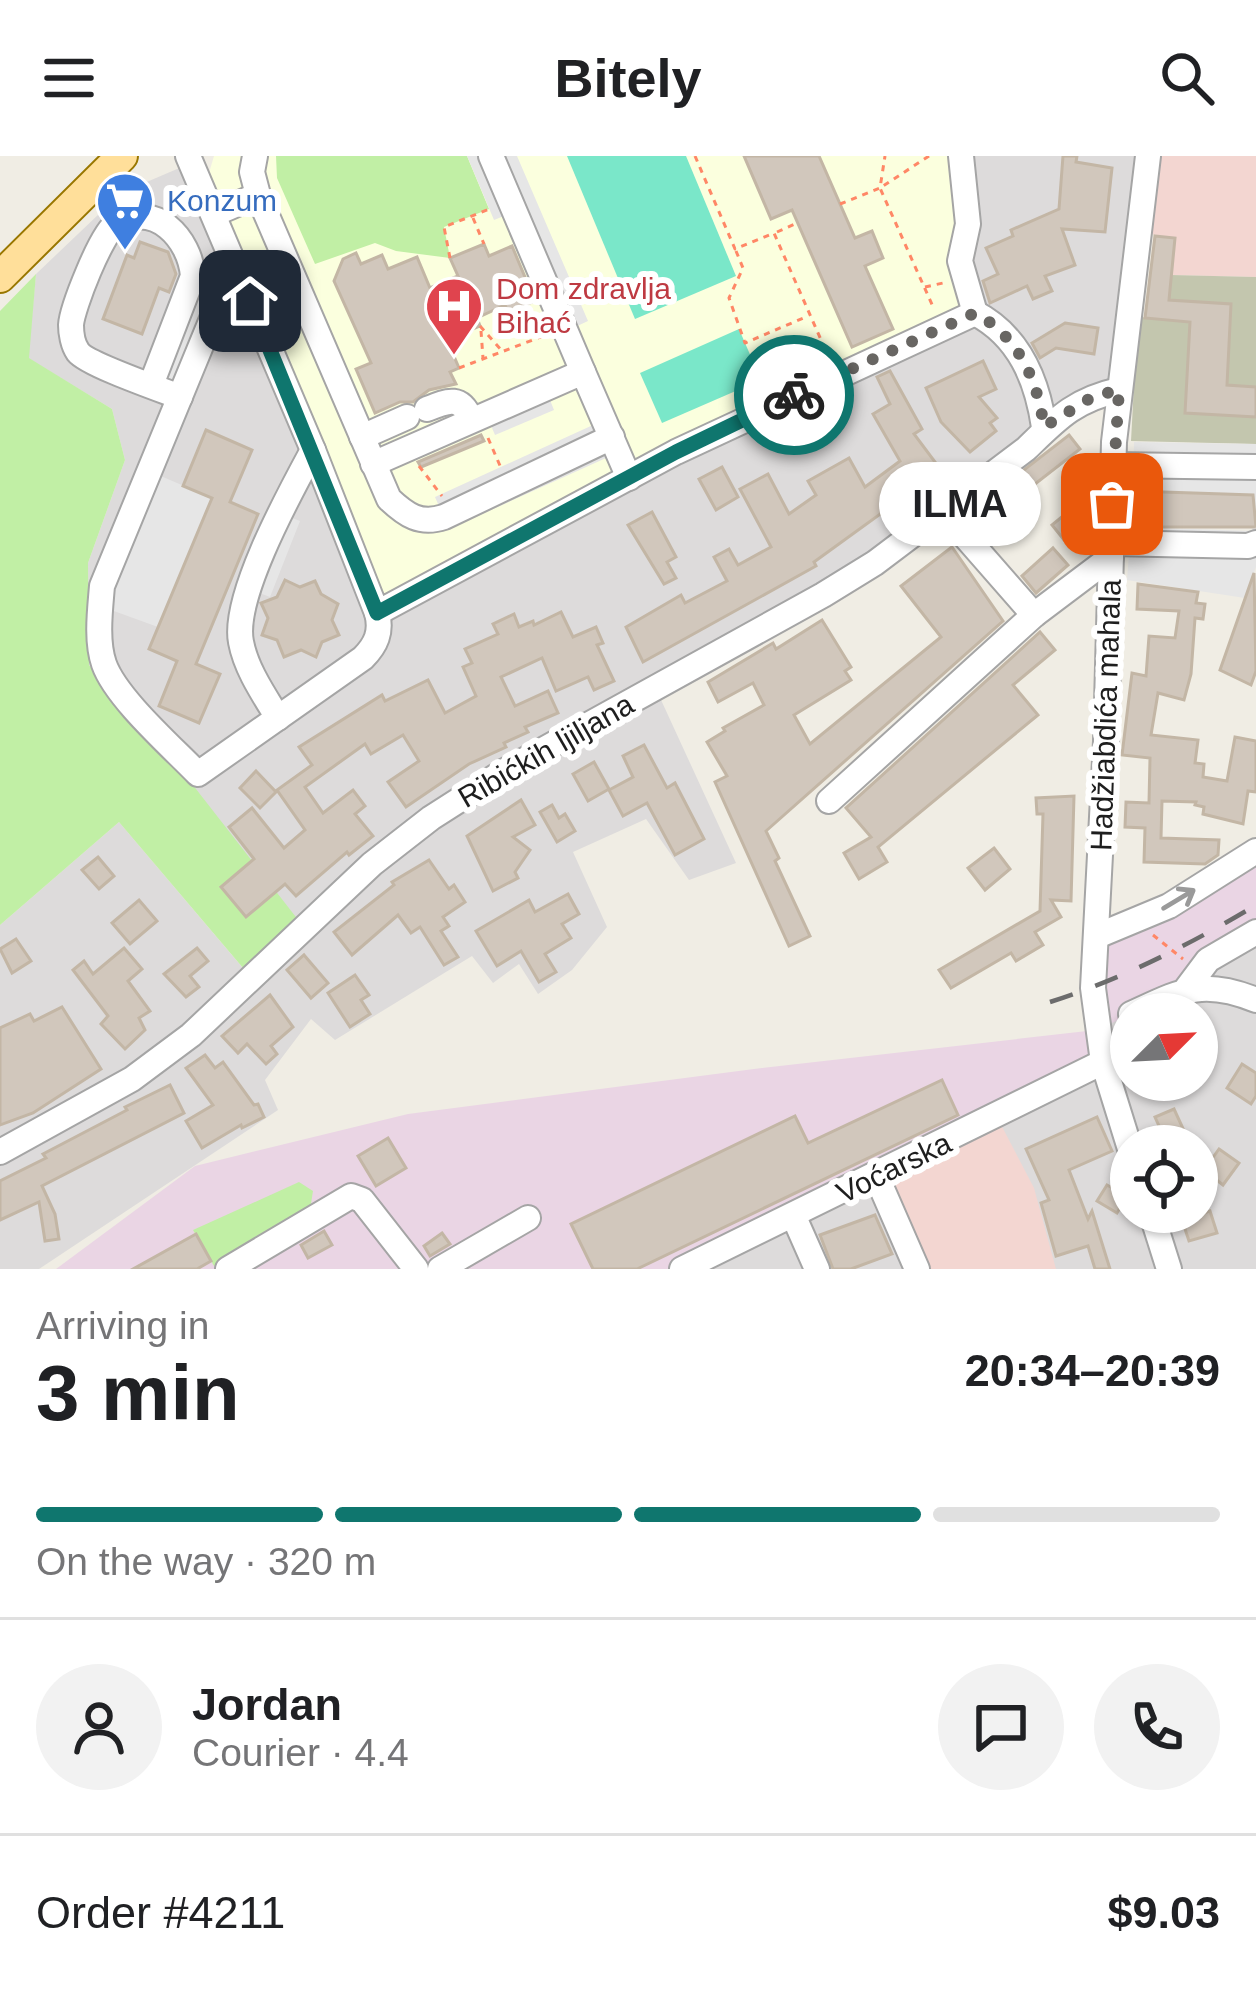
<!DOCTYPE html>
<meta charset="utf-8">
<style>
:root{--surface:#fff;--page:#f2f2f2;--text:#202124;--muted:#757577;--line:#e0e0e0;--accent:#0f766e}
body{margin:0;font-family:Helvetica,sans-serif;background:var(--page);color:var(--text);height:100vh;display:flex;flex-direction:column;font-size:45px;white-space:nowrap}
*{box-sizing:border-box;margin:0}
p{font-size:39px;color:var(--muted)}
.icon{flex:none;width:66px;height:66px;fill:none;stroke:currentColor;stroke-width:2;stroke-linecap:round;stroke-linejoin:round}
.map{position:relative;height:1113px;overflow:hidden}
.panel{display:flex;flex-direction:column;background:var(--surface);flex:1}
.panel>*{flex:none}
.needle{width:78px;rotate:66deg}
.fabs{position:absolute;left:1110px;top:837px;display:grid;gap:24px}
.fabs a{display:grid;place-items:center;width:108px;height:108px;border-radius:50%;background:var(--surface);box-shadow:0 3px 9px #0004;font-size:60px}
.pin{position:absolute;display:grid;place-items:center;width:102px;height:102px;color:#fff;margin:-51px;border-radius:24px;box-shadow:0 6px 18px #0006}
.courier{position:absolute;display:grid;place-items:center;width:120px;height:120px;margin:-60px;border:9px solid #0f766e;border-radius:50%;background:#fff;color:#222;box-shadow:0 3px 15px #0007}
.bubble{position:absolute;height:84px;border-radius:42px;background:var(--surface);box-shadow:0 3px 9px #0004;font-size:39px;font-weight:800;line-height:84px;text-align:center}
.overview em{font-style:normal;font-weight:800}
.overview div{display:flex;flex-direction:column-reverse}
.overview{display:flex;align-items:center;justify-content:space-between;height:204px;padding:0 36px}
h1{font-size:78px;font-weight:800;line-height:90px}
.bar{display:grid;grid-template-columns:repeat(4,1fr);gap:18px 12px;align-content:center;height:144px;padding:0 36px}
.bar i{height:15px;border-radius:9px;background:var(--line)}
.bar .selected{background:var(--accent)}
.bar p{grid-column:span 4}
.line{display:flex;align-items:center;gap:30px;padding:0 36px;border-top:3px solid var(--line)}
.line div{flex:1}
.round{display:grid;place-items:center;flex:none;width:126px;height:126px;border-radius:63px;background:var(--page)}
header{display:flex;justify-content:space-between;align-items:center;height:156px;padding:0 36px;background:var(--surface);font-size:54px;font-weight:800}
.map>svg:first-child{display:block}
.residential{fill:#dddbdb;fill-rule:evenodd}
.commercial{fill:#f3d6d1}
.industrial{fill:#ead5e4}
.education{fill:#fbffde}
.construction{fill:#c3c6ae}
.grass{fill:#c1efa5}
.pitch{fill:#7ae7c9}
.parking{fill:#e6e6e6}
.building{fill:#d1c7bc;stroke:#c3b6a5;stroke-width:3}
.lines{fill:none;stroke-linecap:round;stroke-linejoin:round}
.minor-casing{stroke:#a5a5a5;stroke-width:28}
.major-casing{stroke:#970;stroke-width:34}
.path{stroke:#ff8766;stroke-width:3;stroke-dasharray:6 6;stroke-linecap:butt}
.minor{stroke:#fff;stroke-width:24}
.major{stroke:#ffdf9a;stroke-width:30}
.rail{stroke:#6c6c6c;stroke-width:4.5;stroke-dasharray:24 24;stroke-linecap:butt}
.oneway{stroke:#9a9a9a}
.done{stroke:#686663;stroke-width:12;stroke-dasharray:0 21.6}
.route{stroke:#0f766e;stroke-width:15}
.labels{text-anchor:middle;stroke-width:12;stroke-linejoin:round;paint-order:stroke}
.shop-label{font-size:30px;fill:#366cbe;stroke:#fff;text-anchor:start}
.health-label{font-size:30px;fill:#be3a42;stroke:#fff;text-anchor:start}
.street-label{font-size:30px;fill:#1e1e1e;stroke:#fff}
</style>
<header><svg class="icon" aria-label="menu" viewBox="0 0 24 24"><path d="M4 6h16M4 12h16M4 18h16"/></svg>Bitely<svg class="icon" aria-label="search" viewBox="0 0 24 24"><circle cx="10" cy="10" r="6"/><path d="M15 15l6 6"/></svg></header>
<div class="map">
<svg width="1256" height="1113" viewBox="0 0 1256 1113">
<rect width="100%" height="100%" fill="#f0ede4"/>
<!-- residential -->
<g class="residential">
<path d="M961,0h187l-29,234 -244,173 -219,126 80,174 -47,17 -43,-61 -73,33 34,75 -35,43 -34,24 -19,-30 -26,19 -21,-27 -137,84 -24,-21 -46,61 13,30 -239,159h-39v-344l119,-103 129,152 -59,-194 -100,-115 -1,-102 37,-103 -13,-51 -84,-51 8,-84 85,-81 70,-30 23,51z"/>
<path d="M1256,787v326h-85l-17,-57h43v-66h-64l-36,-116zM1131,858h66v66h-66z"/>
<path d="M1103,906l28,89v61h19l18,57h-489z"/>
</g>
<!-- commercial -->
<g class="commercial">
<path d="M1148,0h108v121l-85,-2 3,-37 -35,-6z"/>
<path d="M997,961l37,71 22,81h-139l-41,-94z"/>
</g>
<!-- industrial -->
<path class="industrial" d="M1256,695v81l-69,56 -90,42 6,32 -421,207h-626l139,-103 213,-52 346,-45 342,-39 1,-94z"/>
<!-- education -->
<path class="education" d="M214,0h747l14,157 -598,300 -173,-423z"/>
<!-- construction -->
<path class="construction" d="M1171,119l85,2v167l-125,-3 6,-112 3,-12 26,2z"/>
<!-- grass -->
<g class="grass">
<path d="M276,0h191l22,53 -45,18 6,31 -54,-7 -21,-8 -60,21 -38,-86z"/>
<path d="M36,118l-7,84 83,51 13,51 -37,103 1,102 100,115 110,141 -50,54 -130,-153 -119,103v-614z"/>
<path d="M299,1026l14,9 -3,19 -96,56 -21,-36z"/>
</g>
<!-- pitch -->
<g class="pitch">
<path d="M567,0h119l50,120 -101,43z"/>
<path d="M739,173l22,51 -99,43 -22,-50z"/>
</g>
<!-- parking -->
<g class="parking">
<path d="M467,0h50l71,165 -13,6 51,122 -177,80 -14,-32 169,-77 -90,-208 -20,8z"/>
<path d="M201,117l27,10 -48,114 -29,-12z"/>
<path d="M542,224l12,30 -59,25 -13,-31z"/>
<path d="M1134,286l122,2v123l-11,31 -118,-18 4,-53 121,4 1,-36 -120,-4z"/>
<path d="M149,315l63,27 -54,129 -58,-21z"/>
<path d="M279,357l21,8 -30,76 -21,-8z"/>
</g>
<!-- building -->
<g class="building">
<path d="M744,0h75l36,82 17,-7 11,27 -18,8 28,63 -41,18 -60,-137 -21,9z"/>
<path d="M1063,0h14l-1,6 36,6 -7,64 -43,-3 13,36 -30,11 7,15 -19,8 -6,-13 -37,17 -7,-22 15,-7 -12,-26 27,-12 -2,-6 48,-21z"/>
<path d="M1155,80l20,2 -6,62 62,4 -4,81 29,2v30l-71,-4 5,-91 -45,-4z"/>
<path d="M140,86l28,10 8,22 -7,18 -10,-4 -17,46 -39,-15 24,-64 7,3z"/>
<path d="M484,88l5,12 23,-10 23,55 -27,11 -3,-7 -28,13 3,8 -33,14 12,28 -9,4 6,12 -27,6 -16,12h-13l-25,11 -19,-44 15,-6 -37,-82 9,-22 13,-6 5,11 21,-9 6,14 29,-12 13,31 28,-12 -8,-18z"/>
<path d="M1065,167l33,5 -4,26 -38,-6 -16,10 -8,-15z"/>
<path d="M983,205l13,28 -17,8 18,21 -7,5 6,8 -26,21 -29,-30 -15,-34z"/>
<path d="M890,215l32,58 -8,5 27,36 -127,92 2,4 -173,96 -17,-35 55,-32 4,8 42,-22 -13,-24 15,-8 9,16 33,-18 -31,-58 28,-15 21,40 27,-19 -8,-14 41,-23 16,29 35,-26 -27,-47 17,-10 -13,-27z"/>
<path d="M206,274l46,20 -22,52 28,12 -62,150 24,10 -21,49 -40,-17 18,-45 -28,-12 63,-151 -29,-12z"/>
<path d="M481,279l3,6 -63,26 -3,-5z"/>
<path d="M1069,279l11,14 -54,42 8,10 -46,36 -21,-23z"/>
<path d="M722,311l16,30 -22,13 -17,-31z"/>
<path d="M1133,335l120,4 3,32h-125z"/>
<path d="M1086,341l10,18 -32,25 -12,-15z"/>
<path d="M652,356l24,45 -9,5 9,16 -12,6 -36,-59z"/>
<path d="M952,391l51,74 -237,210 13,27 -4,3 35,75 -21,10 -74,-164 12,-6 -20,-34 18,-11 -2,-3 41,-23 -11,-22 -35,19 -10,-20 65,-39 3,6 46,-29 29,47 -6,4 6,9 -57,35 16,29 131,-107 -40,-51z"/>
<path d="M1053,392l15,17 -32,28 -14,-17z"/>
<path d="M1254,417l2,98 -5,14 -31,-15z"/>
<path d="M285,424l15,7 15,-6 6,13 17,10 -6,16 7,15 -17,7 -6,15 -15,-7 -17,7 -7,-17 -15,-5 6,-17 -7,-15 16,-6z"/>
<path d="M1138,428l60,8 -2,11 9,1 -2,15 -8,-1 -4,56 -7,26 -26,-7 -7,42 47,5 -3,23 9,1 -1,13 24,4 8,-44 21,4v51l-8,-1 -5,33 -40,-10 1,-7 -9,-2 1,-3 -34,-1 -1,37 58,2 -1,15 -13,9 -61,-2 1,-34 -20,-1 1,-25 23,1 1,-45 -28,-3 10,-82 14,3 3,-40 26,2 4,-27 -42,-2z"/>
<path d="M561,456l12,25 23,-10 7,16 -6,2 17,36 -20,9 -6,-13 -32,14 -14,-33 -41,19 14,29 33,-15 10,22 -33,14 3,5 -24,11 2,4 -37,17 -63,43 -18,-25 31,-21 -16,-26 -32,19 -6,-10 -60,43 18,26 30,-23 12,16 -10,8 18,22 -24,19 -2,-3 -51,44 -11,-12 -39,33 -25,-30 33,-28 -25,-32 23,-19 32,40 21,-18 -28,-40 35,-25 -13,-18 83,-52 3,6 43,-21 17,33 31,-17 -13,-29 9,-4 -7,-14 33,-15 -5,-10 21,-10 5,13 14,-6 1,4z"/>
<path d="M1040,476l15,18 -42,35 25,30 -160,132 9,15 -28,17 -15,-26 27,-16 -25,-29z"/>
<path d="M644,589l23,43 8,-5 29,56 -29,16 -28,-52 -24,13 -14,-26 24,-13 -10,-21z"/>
<path d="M594,606l15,27 -21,12 -15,-27z"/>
<path d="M256,615l20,21 -16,16 -20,-20z"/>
<path d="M1074,640l-3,105 -20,-1 10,17 -26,15 8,13 -27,16 -5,-8 -60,35 -12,-18 101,-59 3,-97h-6l-1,-16z"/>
<path d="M521,644l14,25 -22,12 17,13 -15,22 3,6 -25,13 -26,-55z"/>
<path d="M552,649l7,13 6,-4 10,17 -18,11 -17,-30z"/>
<path d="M994,692l16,21 -25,21 -17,-22z"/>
<path d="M98,701l16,19 -15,13 -17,-19z"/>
<path d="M429,704l20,29 5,-4 11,17 -22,15 6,9 -8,5 17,26 -14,8 -24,-38 -9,6 -13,-18 -46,40 -18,-23 60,-47 -2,-3z"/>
<path d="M568,738l11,20 -17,10 9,14 -26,16 11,18 -17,10 -18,-31 -24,15 -21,-35 53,-31 6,12z"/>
<path d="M139,744l18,21 -27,23 -18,-21z"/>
<path d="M16,783l15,22 -19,12 -12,-24z"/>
<path d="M124,792l18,21 -14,12 22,30 -11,7 6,12 -20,19 -24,-25 7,-8 -35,-46 11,-9 9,13z"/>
<path d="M197,792l11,13 -18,15 9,11 -13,10 -22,-23z"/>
<path d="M304,799l24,28 -17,15 -24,-28z"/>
<path d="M355,819l14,20 -8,5 9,14 -20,13 -22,-34z"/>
<path d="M270,839l23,32 -22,19 6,8 -11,10 -19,-20 -9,9 -16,-17z"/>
<path d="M62,851l39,62 -68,44 -33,12v-97l30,-14 4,7z"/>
<path d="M205,899l10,13 8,-6 31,43 4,-1 6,13 -22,11 -1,-3 -39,23 -16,-27 27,-16 -27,-37z"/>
<path d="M1242,908l14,9v23l-5,8 -24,-16z"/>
<path d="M942,924l16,35 -321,154h-44l-22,-45 224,-108 13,27z"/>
<path d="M170,929l14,28 -142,73 13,28 4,25 -14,2 -6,-39 -39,18v-39l46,-23 -3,-4 84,-44 -2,-3z"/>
<path d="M1174,953l17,37h-23l-13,-29z"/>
<path d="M1097,961l15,34 -43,19 19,49 4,-8 18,58h-15l-7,-23 -32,10 -15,-53 8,-3 -23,-51z"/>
<path d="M388,982l18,30 -30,18 -18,-30z"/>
<path d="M1219,993l20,14 -16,22 -19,-15z"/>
<path d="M1107,1029l20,11 -10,17 -20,-12z"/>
<path d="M1210,1055l7,22 -28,8 -7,-21z"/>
<path d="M875,1059l17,39 -41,15h-18l-13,-34z"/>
<path d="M324,1075l8,14 -24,13 -7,-13z"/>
<path d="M442,1077l8,11 -20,12 -6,-10z"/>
<path d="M196,1078l15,27 -14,8h-64z"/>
</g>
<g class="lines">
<defs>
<g id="minor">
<path d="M188,0l125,294 64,163 299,-161 299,-139"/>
<path d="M255,0l-3,16 6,23"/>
<path d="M491,0l92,216"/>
<path d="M961,0l7,68 -8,37 15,52"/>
<path d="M214,58l44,-19 131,304c17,16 31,26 55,18l168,-80"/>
<path d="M235,107l-133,323c-2,24 -6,55 2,78 12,34 68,83 94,110l165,-116c13,-13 19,-26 14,-45"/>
<path d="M975,157c44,23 62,66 69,114"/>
<path d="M151,229l42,-109c-3,-37 -38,-76 -77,-52 -14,8 -44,84 -45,101 0,8 2,20 7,27 9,12 84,38 102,45"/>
<path d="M427,253c22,-9 34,-14 44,11"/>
<path d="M362,281l45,-20"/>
<path d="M373,308l210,-92 46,106"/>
<path d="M1113,309l143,2"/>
<path d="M943,355l91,104"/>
<path d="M1112,387l136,3 8,-3"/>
<path d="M278,562c-14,-23 -32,-49 -37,-76 -9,-45 50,-151 72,-192"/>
<path d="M829,645l205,-186 77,-58"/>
<path d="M1097,780l72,-30 87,-55"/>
<path d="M1187,832l21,-28 48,-28"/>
<path d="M1131,858c50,-23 71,-36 125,-14"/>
<path d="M0,996l132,-73 59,-44 181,-171 59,-46 72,-46 320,-177 52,-32 151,-114c31,-30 48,-49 93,-59"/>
<path d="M1131,996l-28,-90 -10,-74 13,-247 8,-299 34,-286"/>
<path d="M876,1019l41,94"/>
<path d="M1151,1056l18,57"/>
<path d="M794,1061l23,52"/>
<path d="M228,1113l123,-73 11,4 54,69"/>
<path d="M440,1113l88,-51"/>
<path d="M682,1113l421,-207"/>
</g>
<path id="major" d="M0,121l122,-121"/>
</defs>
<!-- minor casing -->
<use href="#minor" class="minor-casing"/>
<!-- major casing -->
<use href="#major" class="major-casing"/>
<!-- path -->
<g class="path">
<path d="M695,0l40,93 39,-16 55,125"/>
<path d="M929,0l-49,32 54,121"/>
<path d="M840,48l40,-16 5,-32"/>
<path d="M473,62l11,26"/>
<path d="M777,76l20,-9"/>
<path d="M736,95l7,17 -14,30 16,45 63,-27"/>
<path d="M450,102l-6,-31 48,-19"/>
<path d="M925,131l18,-4"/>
<path d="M480,170l23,26"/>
<path d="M481,175l2,27"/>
<path d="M459,212l87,-33"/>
<path d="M488,282l13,30"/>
<path d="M419,310l23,30"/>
<path d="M1153,779l30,24"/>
</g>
<!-- minor -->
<use href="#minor" class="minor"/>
<!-- major -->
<use href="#major" class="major"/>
<!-- rail -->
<path class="rail" d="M1050,846c72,-23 141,-58 206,-97"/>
</g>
<!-- one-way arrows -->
<defs><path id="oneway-shaft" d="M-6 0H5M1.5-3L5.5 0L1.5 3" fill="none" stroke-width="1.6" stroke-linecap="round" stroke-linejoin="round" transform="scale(3)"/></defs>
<use class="oneway" href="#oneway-shaft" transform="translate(1179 743) rotate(-31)"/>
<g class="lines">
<!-- done -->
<path class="done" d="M794,239l181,-82c44,24 62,66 69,114l50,-31 25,-6 -7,114"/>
<!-- route -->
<path class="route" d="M250,145l127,312 299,-161 118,-57"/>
</g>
<!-- icons -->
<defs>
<symbol id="supermarket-pin" viewBox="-11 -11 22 30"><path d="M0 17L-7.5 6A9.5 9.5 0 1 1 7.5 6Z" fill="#3f7fe0" stroke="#fff"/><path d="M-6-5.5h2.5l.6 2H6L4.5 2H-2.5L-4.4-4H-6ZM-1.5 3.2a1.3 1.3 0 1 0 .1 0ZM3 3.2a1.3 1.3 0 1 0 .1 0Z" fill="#fff"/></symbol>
<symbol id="hospital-pin" viewBox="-11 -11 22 30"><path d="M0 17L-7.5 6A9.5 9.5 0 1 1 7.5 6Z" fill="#e0444e" stroke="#fff"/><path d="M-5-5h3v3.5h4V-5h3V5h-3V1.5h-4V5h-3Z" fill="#fff"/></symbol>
</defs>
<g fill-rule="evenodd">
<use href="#supermarket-pin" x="92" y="12" width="66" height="90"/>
<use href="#hospital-pin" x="421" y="117" width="66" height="90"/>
</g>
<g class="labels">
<!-- shop labels -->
<g class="shop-label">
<text x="167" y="55">Konzum</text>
</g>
<!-- health labels -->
<g class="health-label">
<text x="496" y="143">Dom zdravlja<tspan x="496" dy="34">Bihać</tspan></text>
</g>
<!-- street labels -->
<g class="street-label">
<text transform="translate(1106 559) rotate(-88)" y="10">Hadžiabdića mahala</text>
<text transform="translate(546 595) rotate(-30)" y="10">Ribićkih ljiljana</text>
<text transform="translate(894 1012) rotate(-26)" y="10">Voćarska</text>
</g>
</g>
</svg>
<div class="fabs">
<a><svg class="needle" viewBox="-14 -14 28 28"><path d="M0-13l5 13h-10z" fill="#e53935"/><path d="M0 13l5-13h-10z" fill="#757577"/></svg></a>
<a><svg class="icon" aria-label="locate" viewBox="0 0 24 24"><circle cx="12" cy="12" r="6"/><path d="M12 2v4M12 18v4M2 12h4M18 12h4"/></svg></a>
</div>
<div class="pin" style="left:1112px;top:348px;background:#ea580c"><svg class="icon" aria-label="bag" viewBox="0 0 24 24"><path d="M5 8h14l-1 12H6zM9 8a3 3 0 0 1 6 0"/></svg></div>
<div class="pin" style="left:250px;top:145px;background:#1f2937"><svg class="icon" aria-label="home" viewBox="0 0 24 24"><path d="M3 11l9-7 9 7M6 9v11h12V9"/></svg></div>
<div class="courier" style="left:794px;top:239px"><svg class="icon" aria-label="bike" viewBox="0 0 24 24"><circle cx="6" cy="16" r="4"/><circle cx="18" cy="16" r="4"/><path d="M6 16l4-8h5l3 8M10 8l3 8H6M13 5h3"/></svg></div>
<div class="bubble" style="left:879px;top:306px;width:162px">ILMA</div>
</div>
<section class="panel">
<div class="overview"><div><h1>3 min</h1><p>Arriving in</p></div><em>20:34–20:39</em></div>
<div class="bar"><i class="selected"></i><i class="selected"></i><i class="selected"></i><i></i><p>On the way · 320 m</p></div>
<div class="line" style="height:216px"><a class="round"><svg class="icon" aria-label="person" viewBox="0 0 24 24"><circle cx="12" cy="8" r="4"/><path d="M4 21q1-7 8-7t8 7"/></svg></a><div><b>Jordan</b><p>Courier · 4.4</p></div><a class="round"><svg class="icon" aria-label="chat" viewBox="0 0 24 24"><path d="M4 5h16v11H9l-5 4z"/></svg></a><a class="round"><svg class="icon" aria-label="phone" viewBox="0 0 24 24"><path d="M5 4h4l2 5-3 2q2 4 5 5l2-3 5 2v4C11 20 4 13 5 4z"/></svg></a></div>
<div class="line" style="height:156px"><div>Order #4211</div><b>$9.03</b></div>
</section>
